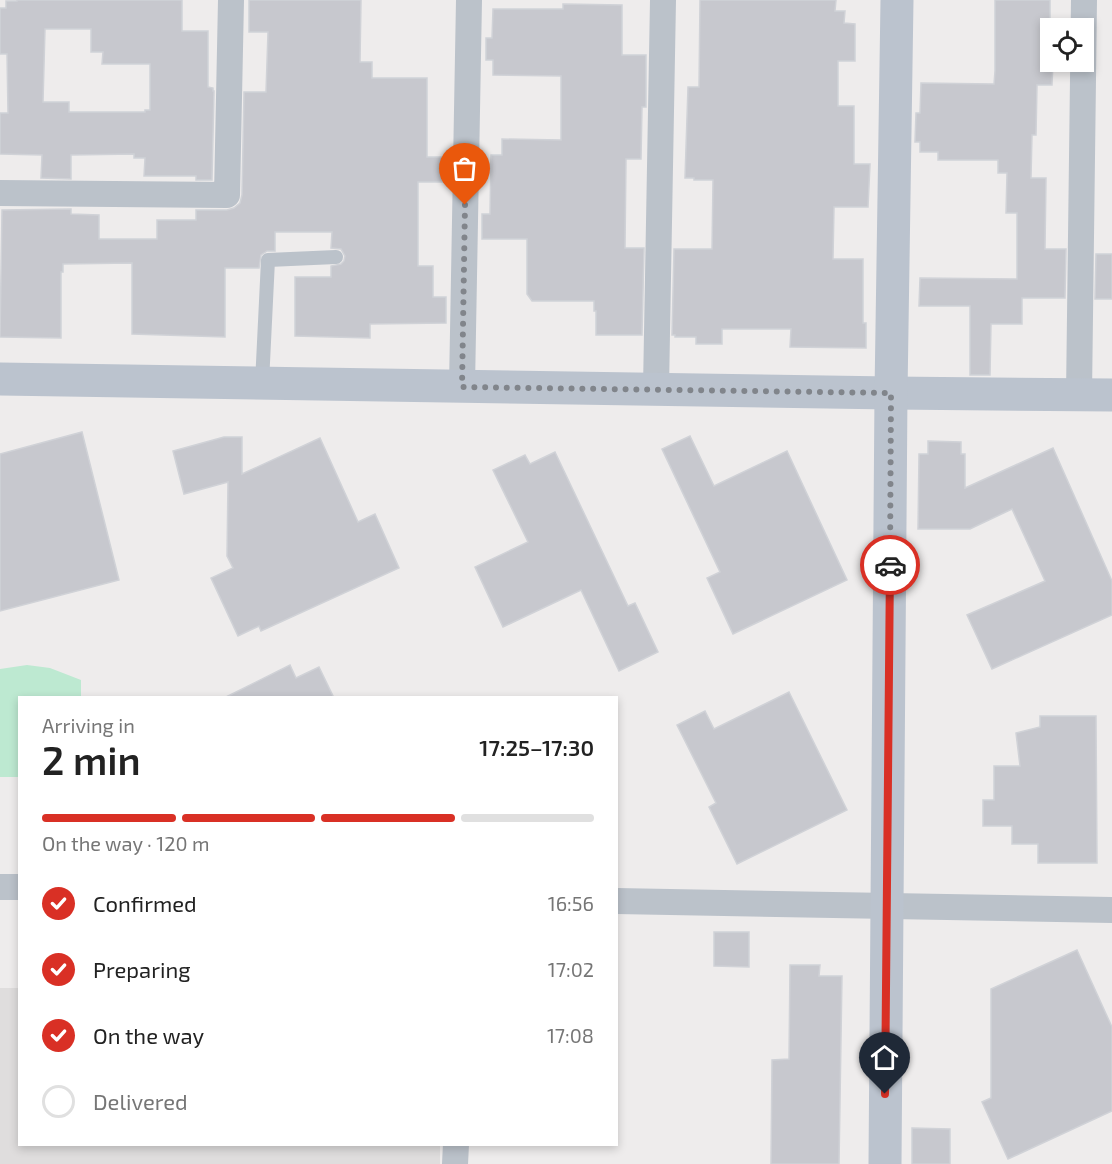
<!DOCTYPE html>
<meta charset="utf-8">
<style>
:root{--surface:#fff;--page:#f2f2f2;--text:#222;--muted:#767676;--line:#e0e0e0;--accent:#d93025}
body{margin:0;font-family:"Exo 2",sans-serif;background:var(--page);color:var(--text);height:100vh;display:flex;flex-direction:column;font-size:22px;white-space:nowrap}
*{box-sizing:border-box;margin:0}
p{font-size:20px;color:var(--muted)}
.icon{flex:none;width:33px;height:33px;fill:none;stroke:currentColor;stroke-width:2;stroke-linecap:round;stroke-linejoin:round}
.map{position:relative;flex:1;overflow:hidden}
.details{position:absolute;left:18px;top:696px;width:600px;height:450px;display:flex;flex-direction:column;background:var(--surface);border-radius:0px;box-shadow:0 3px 9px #0003}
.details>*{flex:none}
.controls{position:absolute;left:1040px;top:18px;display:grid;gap:12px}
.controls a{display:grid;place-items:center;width:54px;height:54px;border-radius:0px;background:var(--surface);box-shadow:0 3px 9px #0003;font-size:30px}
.pin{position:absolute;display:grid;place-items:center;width:51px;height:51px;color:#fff;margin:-62px -26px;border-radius:50% 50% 50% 0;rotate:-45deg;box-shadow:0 0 6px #0007}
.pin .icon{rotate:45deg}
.courier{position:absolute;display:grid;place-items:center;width:60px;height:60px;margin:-30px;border:4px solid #d93025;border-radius:50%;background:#fff;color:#222;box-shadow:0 2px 8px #0007}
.headline em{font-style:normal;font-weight:600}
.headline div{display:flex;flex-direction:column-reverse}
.headline{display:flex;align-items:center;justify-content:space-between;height:102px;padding:0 24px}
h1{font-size:39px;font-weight:600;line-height:45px}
.bar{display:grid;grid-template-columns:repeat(4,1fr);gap:9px 6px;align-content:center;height:72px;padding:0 24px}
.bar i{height:8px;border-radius:4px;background:var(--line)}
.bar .active{background:var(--accent)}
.bar p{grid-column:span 4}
ol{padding:0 24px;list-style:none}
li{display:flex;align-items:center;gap:18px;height:66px}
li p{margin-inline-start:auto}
li .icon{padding:6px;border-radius:50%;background:var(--accent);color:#fff;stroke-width:4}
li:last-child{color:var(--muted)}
li i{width:33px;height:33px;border:3px solid var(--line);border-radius:50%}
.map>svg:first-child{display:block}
.education{fill:#dfdddd}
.green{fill:#bde9d1}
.building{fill:#c7c8ce;stroke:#d0d2d7;stroke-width:1.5;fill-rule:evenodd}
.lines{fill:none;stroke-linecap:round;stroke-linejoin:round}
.lane{stroke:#bbc2ca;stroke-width:14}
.street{stroke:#bbc2ca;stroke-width:26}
.secondary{stroke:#bbc3ce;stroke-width:33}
.done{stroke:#81858b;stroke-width:6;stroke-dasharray:0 10.8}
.route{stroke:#d93025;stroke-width:8}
</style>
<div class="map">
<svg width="1112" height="1164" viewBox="0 0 1112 1164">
<rect width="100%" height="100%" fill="#eeecec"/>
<!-- education -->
<path class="education" d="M0,988h19l1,156h420v20h-440z"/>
<!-- green -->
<path class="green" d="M27,665l23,3 31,12v17l-61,1 -1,111v-32h-19v-108z"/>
<!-- building -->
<g class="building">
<path d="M17,0h165v31h26v56l5,1v3h1l-2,89h-16v-4h-52l1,-18h-11v-4l-63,1v24l-30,-1 1,-23 -42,-1v-41h8l-1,-59h-7v-46h6v-7h11zM45,29h46v23h12l-1,12h48v46h-5v2h-76v-10h-26z"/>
<path d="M249,0h112l-1,62h12v16h55v79h21l-1,25h-29v84h15v31h13v26l-76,1v14l-75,-2v-59h36v-11l10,-2 3,-3 1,-5 -4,-7 -10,-1 1,-16h-57v19h-8l-6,4 -2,13h-34v69l-93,-3v-71l-69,1v8h-2v66l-61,-1 2,-127 69,-1v5l28,1v24h58v-19h39v-10h31l7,-2 6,-5 2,-8 2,-103h22l2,-60h-19z"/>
<path d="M700,0h136l-1,11h10l-1,12 11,1v37h-17v45h16v58h16l-2,43h-34l-1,52h30v64h3v25l-76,-1 1,-18h-69v15h-26v-7h-21v-2h-3l2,-86h38l1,-69h-19v-2h-9l3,-91h11z"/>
<path d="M995,0h55v62h3l-1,23h-15l-1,50h-4l-1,43h15l-1,71h21l-1,49h-43v26h-31l-1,51h-20v-69h-51l1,-28 97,1v-66h-11l1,-40h-9v-13h-60v-8h-18v-10h-5l1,-29h4l1,-30 73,1 1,-13z"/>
<path d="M563,4l59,1v50h24v52h-4l-1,52h-15l-1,89h19l-2,87h-46v-24h-2v-10h-62l-5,-7v-55h-45v-25h8l1,-59h11v-16l59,1v-64l-68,-1v-15h-7v-22h6l1,-29h70z"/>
<path d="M1096,254h16v45h-17z"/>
<path d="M82,432l37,148 -119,31v-157z"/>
<path d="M690,436l24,50 73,-35 60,129 -114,54 -26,-56 13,-6 -58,-123z"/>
<path d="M224,437h18v37l78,-36 38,84 17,-8 24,54 -138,63 -2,-5 -21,10 -27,-58 22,-10 -6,-12 1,-74 -44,12 -11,-43z"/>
<path d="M928,441l33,1v12h4v34l88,-40 59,133v34l-120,54 -25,-54 78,-34 -33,-72 -42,20h-52l1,-75h9z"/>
<path d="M555,452l73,154 7,-3 23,49 -39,19 -38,-81 -78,37 -28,-60 53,-25 -35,-72 32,-15 5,9z"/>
<path d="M290,665l6,13 23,-11 15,31h-110z"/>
<path d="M789,692l58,118 -110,54 -28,-57 7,-4 -39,-78 28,-14 9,18z"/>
<path d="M1040,716h56l1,147h-59v-19h-26v-18h-29v-26h11v-34h26l-4,-33 24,-6z"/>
<path d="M714,932h35v35l-35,-1z"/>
<path d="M1077,950l35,77v84l-104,48 -26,-57 9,-4v-109z"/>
<path d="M790,965h30l-1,11h23l-3,188h-68l1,-104 17,-1z"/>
<path d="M912,1128l38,1v35h-38z"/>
</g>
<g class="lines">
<!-- lane -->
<path class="lane" d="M262,383l6,-123 68,-3"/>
<!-- street -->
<g class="street">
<path d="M0,193l227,2 4,-195"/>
<path d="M462,387l7,-387"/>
<path d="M656,389l7,-389"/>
<path d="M1079,395l5,-395"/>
<path d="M0,887h20"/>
<path d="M616,901l496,9"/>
<path d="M455,1164l1,-20"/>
</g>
<!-- secondary -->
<g class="secondary">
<path d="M0,379l891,14 221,2"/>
<path d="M885,1164l6,-771 6,-393"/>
</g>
</g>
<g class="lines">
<!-- done -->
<path class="done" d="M465,205l-3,182 429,6 -1,172"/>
<!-- route -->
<path class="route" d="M885,1094l5,-529"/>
</g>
</svg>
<div class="controls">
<a><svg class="icon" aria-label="locate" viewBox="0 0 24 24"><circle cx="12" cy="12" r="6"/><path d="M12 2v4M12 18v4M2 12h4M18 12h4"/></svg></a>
</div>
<div class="pin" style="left:465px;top:205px;background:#ea580c"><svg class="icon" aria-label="bag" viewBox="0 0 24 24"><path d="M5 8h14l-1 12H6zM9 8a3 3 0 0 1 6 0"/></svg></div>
<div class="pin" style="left:885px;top:1094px;background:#1f2937"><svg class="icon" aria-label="home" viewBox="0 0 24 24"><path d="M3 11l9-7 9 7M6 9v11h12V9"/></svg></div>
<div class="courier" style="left:890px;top:565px"><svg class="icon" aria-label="car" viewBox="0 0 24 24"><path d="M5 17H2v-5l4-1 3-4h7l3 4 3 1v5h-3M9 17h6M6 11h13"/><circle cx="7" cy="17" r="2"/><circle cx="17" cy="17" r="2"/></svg></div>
<section class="details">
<div class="headline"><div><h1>2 min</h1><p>Arriving in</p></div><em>17:25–17:30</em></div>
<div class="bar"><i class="active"></i><i class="active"></i><i class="active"></i><i></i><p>On the way · 120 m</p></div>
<ol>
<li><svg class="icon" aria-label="check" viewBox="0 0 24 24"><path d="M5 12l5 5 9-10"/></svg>Confirmed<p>16:56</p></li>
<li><svg class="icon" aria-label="check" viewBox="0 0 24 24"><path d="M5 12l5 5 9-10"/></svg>Preparing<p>17:02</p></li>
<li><svg class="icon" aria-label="check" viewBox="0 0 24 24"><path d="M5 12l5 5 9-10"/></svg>On the way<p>17:08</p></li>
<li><i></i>Delivered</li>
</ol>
</section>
</div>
